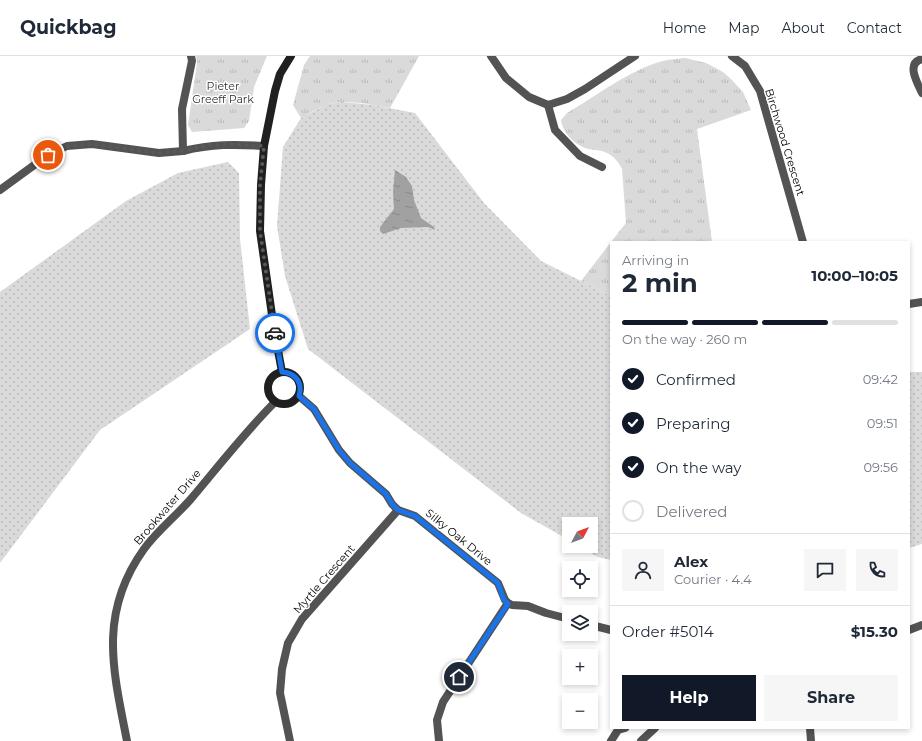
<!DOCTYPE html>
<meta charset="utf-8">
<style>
:root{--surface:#fff;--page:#f6f6f7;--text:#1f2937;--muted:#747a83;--line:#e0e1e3;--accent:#111827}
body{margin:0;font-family:Montserrat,sans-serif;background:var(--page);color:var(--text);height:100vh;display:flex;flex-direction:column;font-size:15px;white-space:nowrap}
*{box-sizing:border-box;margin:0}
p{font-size:13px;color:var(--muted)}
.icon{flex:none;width:22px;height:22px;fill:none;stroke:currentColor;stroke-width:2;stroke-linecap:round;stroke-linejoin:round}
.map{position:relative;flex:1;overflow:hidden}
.panel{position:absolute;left:610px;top:185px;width:300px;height:488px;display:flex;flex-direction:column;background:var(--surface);border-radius:0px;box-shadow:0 2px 6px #0003}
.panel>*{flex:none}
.needle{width:26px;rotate:49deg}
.tools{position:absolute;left:562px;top:461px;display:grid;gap:8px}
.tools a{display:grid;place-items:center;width:36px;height:36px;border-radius:0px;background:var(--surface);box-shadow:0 2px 6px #0003;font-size:20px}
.pin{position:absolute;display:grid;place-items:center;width:34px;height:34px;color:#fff;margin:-17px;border:2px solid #fff;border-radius:50%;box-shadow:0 1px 4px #0007}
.courier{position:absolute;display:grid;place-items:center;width:40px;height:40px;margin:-20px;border:3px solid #1a73e8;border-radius:50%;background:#fff;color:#222;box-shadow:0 1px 5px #0007}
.head em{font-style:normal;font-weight:700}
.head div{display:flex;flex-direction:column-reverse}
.head{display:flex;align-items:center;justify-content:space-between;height:68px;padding:0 12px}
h1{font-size:26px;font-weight:700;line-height:30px}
.bar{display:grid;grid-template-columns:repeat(4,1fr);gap:6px 4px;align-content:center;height:48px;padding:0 12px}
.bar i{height:5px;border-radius:3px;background:var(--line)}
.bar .on{background:var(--accent)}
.bar p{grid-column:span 4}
.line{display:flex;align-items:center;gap:10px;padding:0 12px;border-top:1px solid var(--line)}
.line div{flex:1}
.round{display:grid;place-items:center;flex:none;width:42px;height:42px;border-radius:0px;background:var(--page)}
ol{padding:0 12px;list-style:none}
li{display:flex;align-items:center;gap:12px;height:44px}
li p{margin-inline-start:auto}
li .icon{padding:4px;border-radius:50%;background:var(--accent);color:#fff;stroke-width:4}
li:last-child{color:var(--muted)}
li i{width:22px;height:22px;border:2px solid var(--line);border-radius:50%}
.primary-button{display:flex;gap:8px;margin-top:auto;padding:8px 12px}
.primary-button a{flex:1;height:46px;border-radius:0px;background:var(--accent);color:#fff;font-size:16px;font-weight:700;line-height:46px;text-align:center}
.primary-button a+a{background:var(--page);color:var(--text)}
header{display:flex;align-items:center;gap:24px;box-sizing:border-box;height:56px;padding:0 20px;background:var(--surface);border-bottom:1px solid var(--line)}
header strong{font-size:19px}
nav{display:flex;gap:22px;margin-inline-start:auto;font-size:14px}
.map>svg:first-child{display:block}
.grass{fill:url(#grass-dots)}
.park{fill:url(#park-tufts)}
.water{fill:url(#water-ripples)}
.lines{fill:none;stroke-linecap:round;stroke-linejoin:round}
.street{stroke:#535353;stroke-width:8}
.secondary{stroke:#202020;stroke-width:8}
.done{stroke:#595959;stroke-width:4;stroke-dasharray:0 7.2}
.route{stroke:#1a73e8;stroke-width:5}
.labels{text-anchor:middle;stroke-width:3;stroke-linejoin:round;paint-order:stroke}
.park-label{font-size:11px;fill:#313131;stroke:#fff}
.street-label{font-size:11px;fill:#000;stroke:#fff}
</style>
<header>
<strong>Quickbag</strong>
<nav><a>Home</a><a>Map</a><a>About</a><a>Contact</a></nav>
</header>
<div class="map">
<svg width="922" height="685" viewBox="0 0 922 685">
<defs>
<pattern id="grass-dots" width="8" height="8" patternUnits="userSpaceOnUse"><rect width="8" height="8" fill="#dadada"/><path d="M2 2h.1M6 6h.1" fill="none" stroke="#b9b9b9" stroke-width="1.8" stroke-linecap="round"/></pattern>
<pattern id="park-tufts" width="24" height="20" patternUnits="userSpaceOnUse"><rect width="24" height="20" fill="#dadada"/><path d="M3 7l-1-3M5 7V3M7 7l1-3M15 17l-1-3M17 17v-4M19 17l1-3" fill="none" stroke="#b9b9b9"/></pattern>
<pattern id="water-ripples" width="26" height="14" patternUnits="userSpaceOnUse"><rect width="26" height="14" fill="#a1a1a1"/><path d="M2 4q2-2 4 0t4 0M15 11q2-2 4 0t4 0" fill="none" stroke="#898989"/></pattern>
</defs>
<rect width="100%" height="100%" fill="#fff"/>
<!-- grass -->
<g class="grass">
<path d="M342,46l31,3 42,8 69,90 57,58 70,35v264l-13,-3 -19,-11h12v-22h-22v16l-48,-27 -213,-164 -23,-73 -8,-50 6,-79 18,-29 26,-14z"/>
<path d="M228,106l11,11 1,66 10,90 -150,101 -100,133v-271l126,-91 52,-28z"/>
<path d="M909,316h13v172l-13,4z"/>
</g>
<!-- park -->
<g class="park">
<path d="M196,0h71l-13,31 -5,34 -5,7 -52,4 -4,-7 9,-62z"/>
<path d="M310,0h109l-29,52c-17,-3 -47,-10 -64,-3 -9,3 -17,9 -25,13l-8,-13 11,-40z"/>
<path d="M685,2l21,5 17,9 9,8 11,12 8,18 -54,19 15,113h-101l15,-19 -4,-54c-3,-6 -8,-13 -15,-16 -6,-3 -12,-3 -19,-4 -13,-4 -25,-15 -27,-29l6,-7c31,-18 62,-43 96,-52 7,-2 15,-2 22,-3z"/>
<path d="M611,186v54l-30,-15z"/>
</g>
<!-- water -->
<path class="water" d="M395,114l11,7 6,9 2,14 7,18 13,9 1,3 -7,-3 -27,1 -18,6 -3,-3v-4l14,-18 -1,-18z"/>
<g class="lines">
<!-- street -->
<g class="street">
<path d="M191,0l1,5 -10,48 1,42c29,-7 51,-7 81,-5"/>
<path d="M491,0l15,22 23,19 19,8 19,-6 18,-10 50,-33"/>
<path d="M732,0l13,10 15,25 43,151"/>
<path d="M922,3c-17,4 -4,25 0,34"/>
<path d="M548,49l7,25 25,26 22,11"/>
<path d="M0,134l48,-35 19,-9 25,-2 67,9 24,-2"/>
<path d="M909,248l13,-2"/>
<path d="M299,340l15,13 25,41 11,13 36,31 6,10 6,6 17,6 83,67 7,17 3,3 4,2 16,1 18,7 23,6"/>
<path d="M591,569l20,5"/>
<path d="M909,574l13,-5"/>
<path d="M810,672l1,13"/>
<path d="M127,685c-14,-71 -29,-128 17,-192 13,-18 31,-32 46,-49 28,-33 54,-67 85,-98"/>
<path d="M290,685l-10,-48 2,-24 6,-26 14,-24 96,-109"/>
<path d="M439,685l-2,-21 6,-18 65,-99"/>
<path d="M611,685l7,-11 7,-2"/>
<path d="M641,685l14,-13"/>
</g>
<!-- secondary -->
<g class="secondary">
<circle cx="284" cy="332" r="16"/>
<path d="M282,316l-8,-43 -14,-98 1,-46 3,-39 11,-55 5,-17 11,-18"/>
</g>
</g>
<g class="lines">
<!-- done -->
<path class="done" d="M48,99l20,-9 24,-2 67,9 24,-2 21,-5 20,-2 40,2 -4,39v46l15,102"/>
<!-- route -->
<path class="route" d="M275,277l7,39c14,1 21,11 17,24l15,13 25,41 11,13 36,31 6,10 6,6 17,6 83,67 6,17 4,4 -49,73"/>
</g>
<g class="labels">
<!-- park labels -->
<g class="park-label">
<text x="223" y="34">Pieter<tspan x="223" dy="13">Greeff Park</tspan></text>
</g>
<!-- street labels -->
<g class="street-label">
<text transform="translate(785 86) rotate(73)" y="4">Birchwood Crescent</text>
<text transform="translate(167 451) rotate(-49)" y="4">Brookwater Drive</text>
<text transform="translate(459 481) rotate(39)" y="4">Silky Oak Drive</text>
<text transform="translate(324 523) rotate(-49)" y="4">Myrtle Crescent</text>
</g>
</g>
</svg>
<div class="tools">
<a><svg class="needle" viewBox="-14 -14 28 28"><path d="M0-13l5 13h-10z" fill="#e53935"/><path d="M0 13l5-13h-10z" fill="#747a83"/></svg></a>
<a><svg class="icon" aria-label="locate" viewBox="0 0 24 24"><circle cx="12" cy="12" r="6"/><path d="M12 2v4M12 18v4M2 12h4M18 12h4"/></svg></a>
<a><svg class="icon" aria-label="layers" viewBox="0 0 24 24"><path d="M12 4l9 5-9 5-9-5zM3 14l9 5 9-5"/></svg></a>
<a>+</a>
<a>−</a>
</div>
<div class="pin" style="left:48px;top:99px;background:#ea580c"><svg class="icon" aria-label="bag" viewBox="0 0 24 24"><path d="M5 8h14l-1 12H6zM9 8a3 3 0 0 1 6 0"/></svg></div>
<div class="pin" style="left:459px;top:621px;background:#1f2937"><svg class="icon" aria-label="home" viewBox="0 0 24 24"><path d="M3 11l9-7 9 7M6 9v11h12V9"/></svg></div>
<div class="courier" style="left:275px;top:277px"><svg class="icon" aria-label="car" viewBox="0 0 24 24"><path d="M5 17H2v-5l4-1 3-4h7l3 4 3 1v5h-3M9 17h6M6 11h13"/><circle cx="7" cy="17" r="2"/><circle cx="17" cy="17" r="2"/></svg></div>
<section class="panel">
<div class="head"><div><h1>2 min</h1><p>Arriving in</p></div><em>10:00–10:05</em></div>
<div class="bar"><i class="on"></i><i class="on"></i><i class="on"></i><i></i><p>On the way · 260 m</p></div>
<ol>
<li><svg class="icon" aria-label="check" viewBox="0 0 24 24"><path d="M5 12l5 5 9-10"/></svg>Confirmed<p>09:42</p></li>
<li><svg class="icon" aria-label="check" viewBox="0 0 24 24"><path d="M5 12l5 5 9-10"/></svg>Preparing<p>09:51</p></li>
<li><svg class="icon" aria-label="check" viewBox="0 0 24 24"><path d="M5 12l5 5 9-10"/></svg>On the way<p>09:56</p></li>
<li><i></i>Delivered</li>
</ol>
<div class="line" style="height:72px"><a class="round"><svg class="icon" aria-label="person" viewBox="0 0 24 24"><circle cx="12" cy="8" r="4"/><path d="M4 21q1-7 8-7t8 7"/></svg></a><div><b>Alex</b><p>Courier · 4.4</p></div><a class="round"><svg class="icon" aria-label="chat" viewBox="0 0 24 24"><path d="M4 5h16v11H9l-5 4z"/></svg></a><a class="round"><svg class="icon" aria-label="phone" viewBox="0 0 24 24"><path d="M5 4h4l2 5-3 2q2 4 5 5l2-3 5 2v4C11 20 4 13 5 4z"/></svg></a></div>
<div class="line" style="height:52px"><div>Order #5014</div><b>$15.30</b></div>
<div class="primary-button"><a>Help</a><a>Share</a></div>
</section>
</div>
